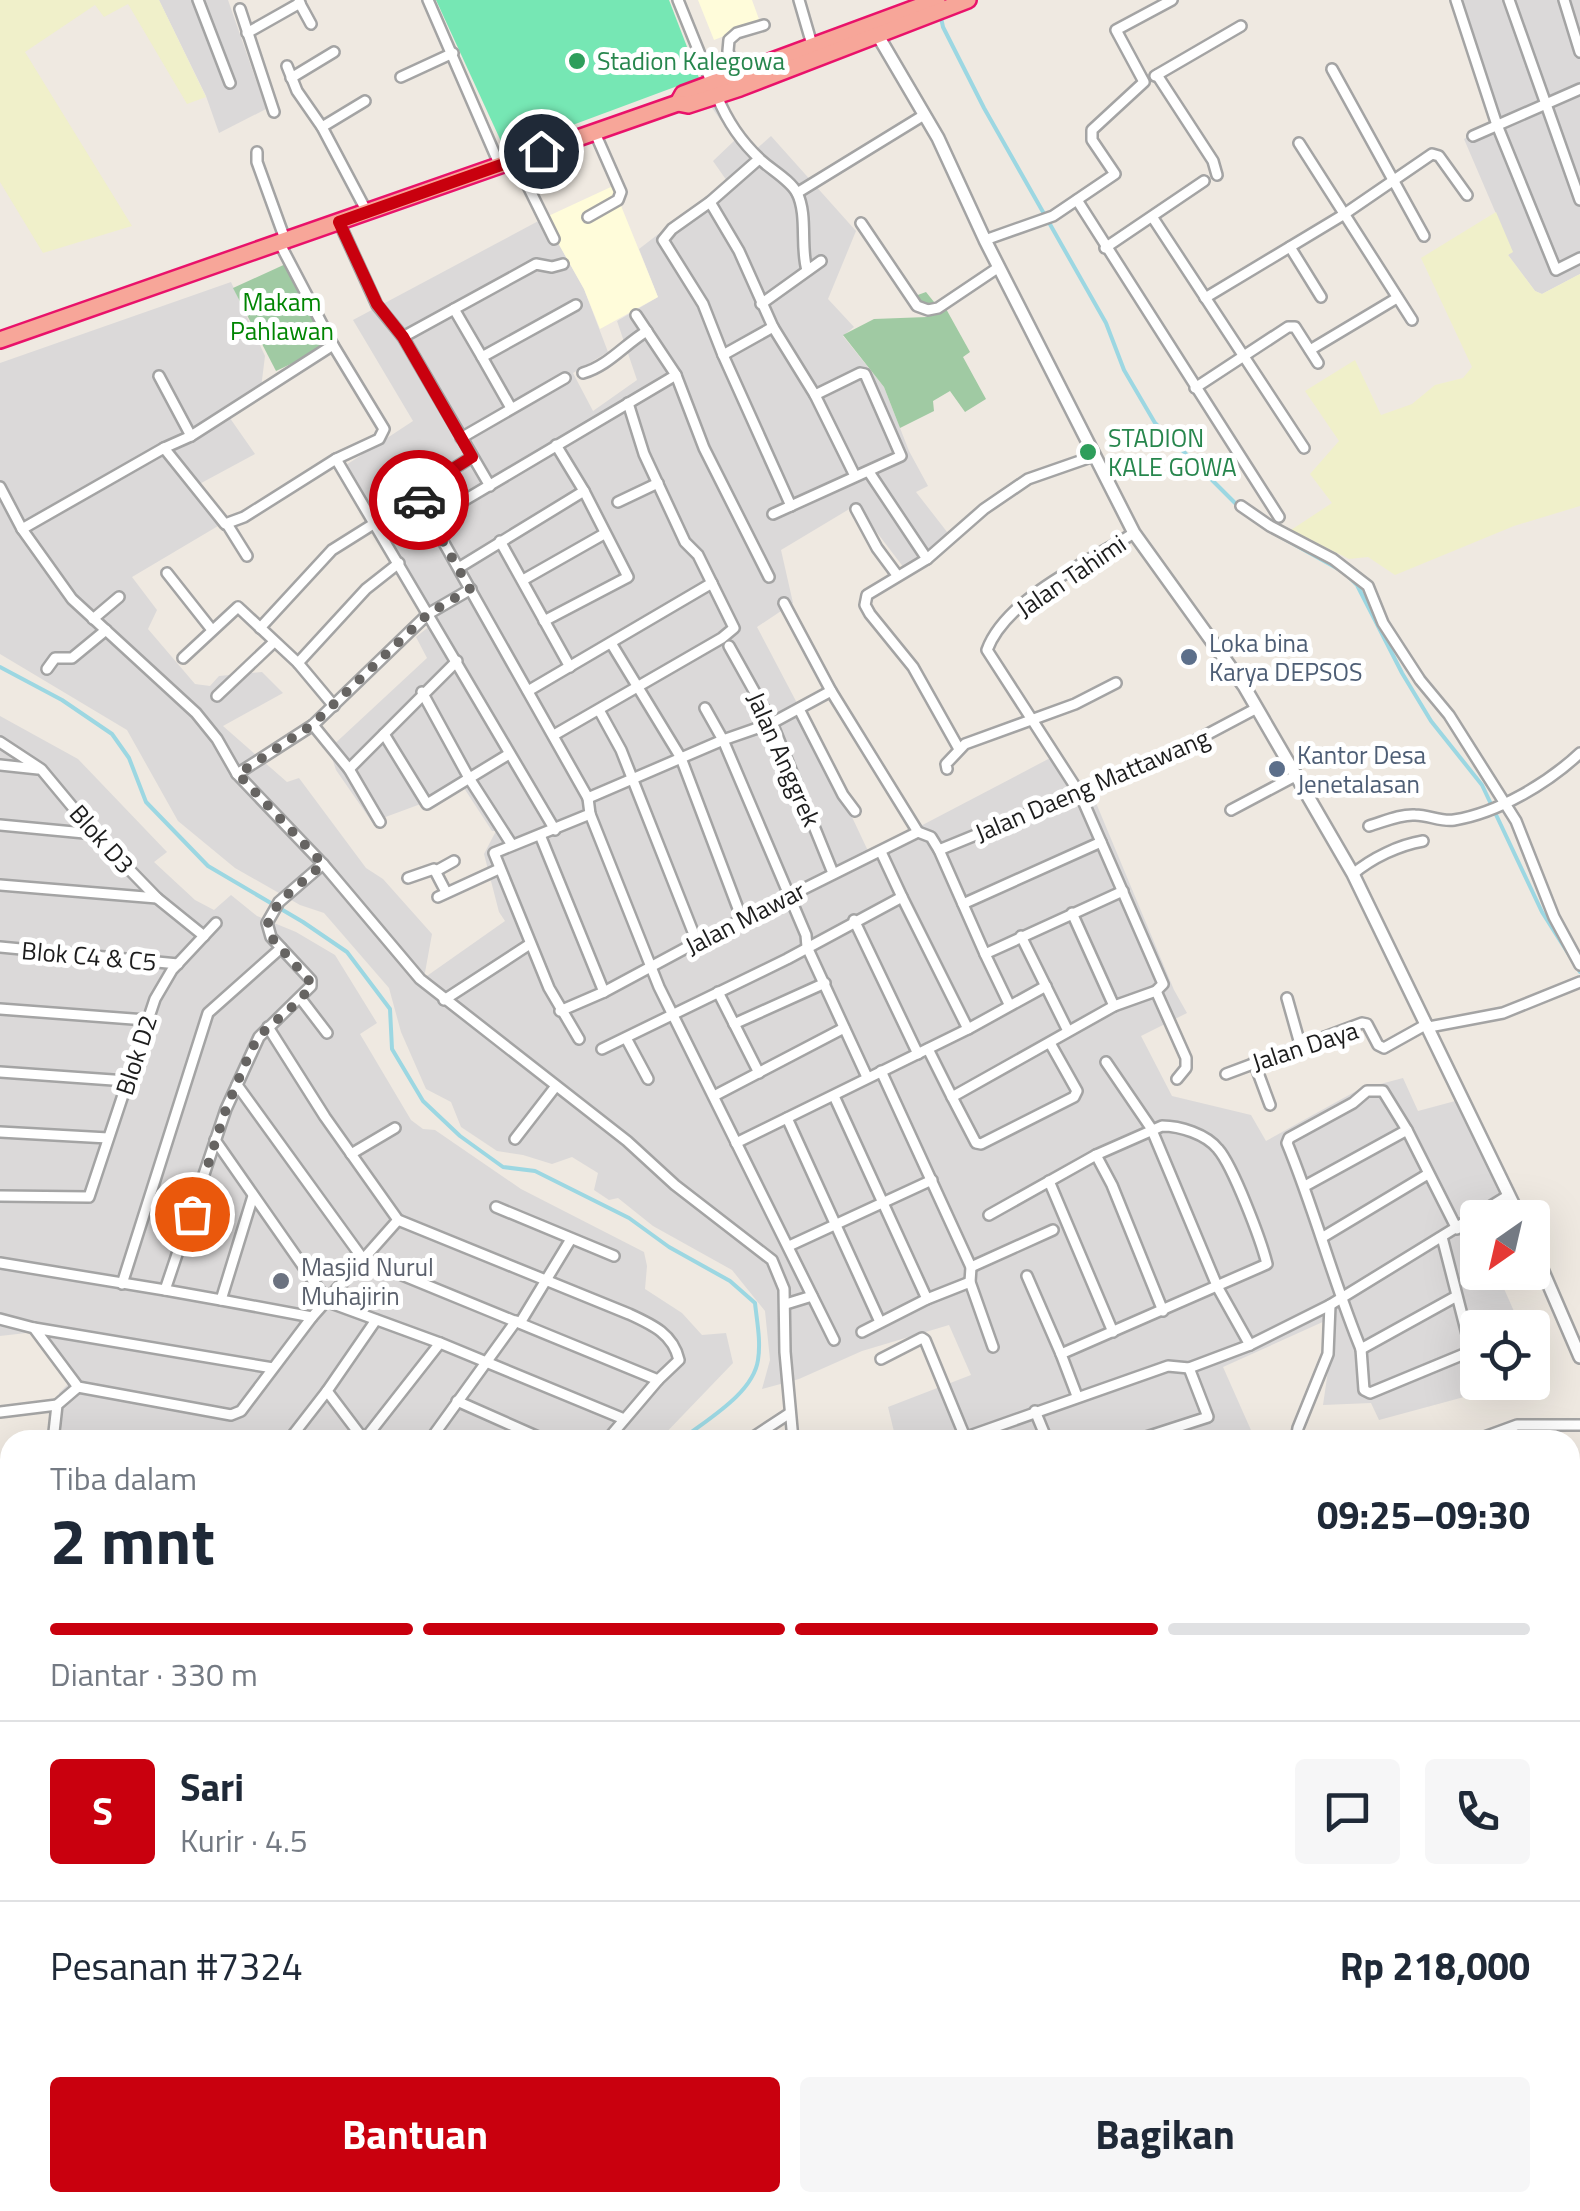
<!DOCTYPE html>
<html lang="id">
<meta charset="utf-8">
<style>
:root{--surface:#fff;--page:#f6f6f7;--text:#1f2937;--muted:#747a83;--line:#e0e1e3;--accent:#c9000e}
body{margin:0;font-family:"Titillium Web",sans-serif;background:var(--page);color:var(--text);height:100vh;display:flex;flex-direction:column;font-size:38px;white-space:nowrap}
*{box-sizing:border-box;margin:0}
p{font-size:32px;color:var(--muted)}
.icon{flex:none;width:55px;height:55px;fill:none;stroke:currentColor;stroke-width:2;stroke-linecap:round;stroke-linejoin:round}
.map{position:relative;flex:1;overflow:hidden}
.side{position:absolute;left:0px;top:1430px;width:1580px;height:782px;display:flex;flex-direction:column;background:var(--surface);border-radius:30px 30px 0 0;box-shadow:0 10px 40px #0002}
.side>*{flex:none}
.needle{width:65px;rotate:214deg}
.buttons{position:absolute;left:1460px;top:1200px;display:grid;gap:20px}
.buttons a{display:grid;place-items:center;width:90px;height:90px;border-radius:10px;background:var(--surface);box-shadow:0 10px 40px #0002;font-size:50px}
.pin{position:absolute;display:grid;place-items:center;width:85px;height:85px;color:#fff;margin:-42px;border:5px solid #fff;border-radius:50%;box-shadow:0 2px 10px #0007}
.courier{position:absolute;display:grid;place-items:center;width:100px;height:100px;margin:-50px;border:8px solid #c9000e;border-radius:50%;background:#fff;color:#222;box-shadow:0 2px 12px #0007}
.headline em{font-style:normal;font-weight:700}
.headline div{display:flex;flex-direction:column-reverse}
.headline{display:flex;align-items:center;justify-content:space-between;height:170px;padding:0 50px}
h1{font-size:65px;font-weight:700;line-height:75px}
.bar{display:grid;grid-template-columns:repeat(4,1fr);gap:15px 10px;align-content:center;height:120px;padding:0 50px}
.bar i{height:12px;border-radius:8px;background:var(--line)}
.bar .on{background:var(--accent)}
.bar p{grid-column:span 4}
.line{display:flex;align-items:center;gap:25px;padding:0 50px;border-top:2px solid var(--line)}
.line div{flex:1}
.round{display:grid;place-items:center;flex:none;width:105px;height:105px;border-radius:10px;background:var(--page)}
.cta{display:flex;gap:20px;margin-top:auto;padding:20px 50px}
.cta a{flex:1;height:115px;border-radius:10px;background:var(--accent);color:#fff;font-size:40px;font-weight:700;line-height:115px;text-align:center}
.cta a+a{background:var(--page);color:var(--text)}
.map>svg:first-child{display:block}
.residential{fill:#dbd9d9}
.education{fill:#fffcda}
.farmland{fill:#f0f0ca}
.cemetery{fill:#a0caa3}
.pitch{fill:#76e7b4}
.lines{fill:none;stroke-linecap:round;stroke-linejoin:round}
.stream{stroke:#9cd7e2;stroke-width:4}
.minor-casing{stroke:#a4a4a4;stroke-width:14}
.tertiary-casing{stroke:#a4a4a4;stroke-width:16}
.trunk-casing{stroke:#e9126a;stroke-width:20}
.minor{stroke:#fff;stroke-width:9}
.tertiary{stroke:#fff;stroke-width:11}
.trunk{stroke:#f7a699;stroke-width:15}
.done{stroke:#666462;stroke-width:10;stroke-dasharray:0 18}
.route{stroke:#c9000e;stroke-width:12}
.leisure-dot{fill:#2e9e5b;stroke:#fff;stroke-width:4}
.service-dot{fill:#5c6f8a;stroke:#fff;stroke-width:4}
.worship-dot{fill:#6b7280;stroke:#fff;stroke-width:4}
.labels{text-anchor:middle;stroke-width:10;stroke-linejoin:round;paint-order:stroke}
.leisure-label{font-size:25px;fill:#27864d;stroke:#fff;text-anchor:start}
.park-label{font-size:25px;fill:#008502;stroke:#fff}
.street-label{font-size:25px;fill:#1d1d1d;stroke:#fff}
.service-label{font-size:25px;fill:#4e5e75;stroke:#fff;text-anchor:start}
.worship-label{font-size:25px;fill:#5b616d;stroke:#fff;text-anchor:start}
</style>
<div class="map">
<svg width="1580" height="2211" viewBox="0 0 1580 2211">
<rect width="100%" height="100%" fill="#efe9e1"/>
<!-- residential -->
<g class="residential">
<path d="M159,0h69l38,109 -47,24 -13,-37z"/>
<path d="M1459,0h121v274l-38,20 -7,-3 -27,-36 4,-4 -48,-112 34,-16z"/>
<path d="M722,102l32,49 17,-15 85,95 -28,68 26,28 -11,9 41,51 25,64 19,35 -12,6 35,45 -25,21 -22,10 -48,-63 -75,45 12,53 -36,24 51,97 61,129 185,-97 40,42 80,192 13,23 -46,23 31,60 79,19 15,26 92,-51 45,-12 15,33 41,-11 54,117 -35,1v54l19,1 24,54 -43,1v54l5,1 -19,14 -85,23 -8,-17 -48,2 13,-89 -113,51 31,70 -7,3h-351l-8,-33 83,-32 -22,-50 -87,26 -63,28 -37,10 8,-29 -5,-49 -33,-41 -79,-44 -35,-28 -9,2 -15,-10 4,-17 -26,-16 -20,7 -29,-9 -26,-4 -36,-24 -10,-25 -25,-13 -25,-57 -12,-44 -65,-75 -24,-8 -65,-37 -57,-47 -51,-91 -127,-76v-291l231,-81 34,74 -4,32 -36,23 30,43 -63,34 26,38 -86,51 25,33 -9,19 47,55 15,2 9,-10 43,-4 21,21 -60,33 64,56 12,-4 67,90 17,11 49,55 -8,44 81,-57 -6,-9 -15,-58 12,-23h-4l-28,-43 -92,34 -36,-52 -7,-21 98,-91 -11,-21 20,-16 -99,-150 76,-50 -60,-101 191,-102 40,71 24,63 -35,21 20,38 44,-31 -20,-59 41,-24 -19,-48 88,-68 -14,-20 22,-21 -23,-32z"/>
<path d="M0,716l78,43 89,93 -13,10 41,38 19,10 17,-15 26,21 39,16 39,23 42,68 -17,11 51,86 12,9 12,1 86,59 123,63 3,14 -2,23 37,24 20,22 24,-2 7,30 -74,77h-597l-3,-47 12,-12 -36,-49 -35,4z"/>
<path d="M0,2102l10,20v80l26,1 1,8h-37z"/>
</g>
<!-- education -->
<g class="education">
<path d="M698,0h54l8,22 -46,18z"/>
<path d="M613,186l45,111 -58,32 -16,-40 -40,-71z"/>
</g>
<!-- farmland -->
<g class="farmland">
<path d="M0,0h159l47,97 -19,7 -59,-100 -24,13 -9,-12 -70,47 107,174 -89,27 -43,-71z"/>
<path d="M1496,212l17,40 -5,3 27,36 7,3 38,-20v232l-66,20 -119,49 -27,-18 -19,2 -58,-29 41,-27 -22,-29 29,-33 -34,-50 50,-31 26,55 31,-11 23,-19 28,-7 9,-11 -51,-109z"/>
<path d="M1570,2046l10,9v156h-275l-1,-8 266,-1z"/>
</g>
<!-- cemetery -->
<g class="cemetery">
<path d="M290,262l41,83 -55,26 -43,-83z"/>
<path d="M926,292l12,15h7l25,45 -7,5 23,42 -21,13 -15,-21 -17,10 1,10 -34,17 -16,-41 -41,-52 31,-16 53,-2 -12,-21z"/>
<path d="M10,1571v97l-10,2v-96z"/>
</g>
<!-- pitch -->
<path class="pitch" d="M436,0h233l30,78 -194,72z"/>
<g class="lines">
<!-- stream -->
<g class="stream">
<path d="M940,13l3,14 41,81 122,215 18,47 31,53 85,85"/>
<path d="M1272,532l70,39"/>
<path d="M1349,577l8,8 45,88 29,48 51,64 60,127 38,60"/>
<path d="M0,667l62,33 50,34 17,24 17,44 62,64 95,56 44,30 43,57 2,40 31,52 37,35 43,31 32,4 94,47 40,29 61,34 25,22c2,19 6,38 3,57 -5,34 -52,60 -77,80"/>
<path d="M720,2202v9"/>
</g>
<defs>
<g id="minor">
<path d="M198,0l32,83"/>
<path d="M428,0l72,166"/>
<path d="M678,0l34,84"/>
<path d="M799,0l14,48"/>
<path d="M1456,0l41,125 59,145 24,-12"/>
<path d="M1509,0l71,200"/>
<path d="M1564,0l16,52"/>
<path d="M299,2l12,22"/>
<path d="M240,9l34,103"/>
<path d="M247,33l53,-30"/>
<path d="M287,66l10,25 25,36 45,85"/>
<path d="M1332,69l92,167"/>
<path d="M1157,75l56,86 4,14"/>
<path d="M736,76l-8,-25 1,-11 8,-7 27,-8"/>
<path d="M1155,76l86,-50"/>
<path d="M401,77l52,-24"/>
<path d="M291,78l43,-26"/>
<path d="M717,96c10,25 25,47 45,65 10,9 29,20 35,32 11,22 3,54 10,77"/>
<path d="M322,127l43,-26"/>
<path d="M1473,136l107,-47"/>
<path d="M1299,143l113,177"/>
<path d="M257,152v10l29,80"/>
<path d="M759,159l-49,43 -38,27 -9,11 40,64 20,51 50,-28"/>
<path d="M515,160l39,79"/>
<path d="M797,193l127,-78"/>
<path d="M1077,200l202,317"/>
<path d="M710,202l29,49 34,76 42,68 40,81"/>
<path d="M588,217l30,-17 3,-8 -26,-59"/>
<path d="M1153,218l151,230"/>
<path d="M339,222l38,83 26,32 87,149"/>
<path d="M861,223l56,83 11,4 10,-2 61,-41"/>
<path d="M985,240l68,-24 62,-42 -23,-34v-10l52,-48 -28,-52 56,-30"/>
<path d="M280,244l53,101 51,84 -5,10 -43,20"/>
<path d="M1290,247l31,50"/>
<path d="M1105,248l99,-67"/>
<path d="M1205,298l138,-83 89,-61 7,2 28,39"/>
<path d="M761,304l60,-43"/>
<path d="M454,309l28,48 94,-52"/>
<path d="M636,315l40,60 28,73 65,129"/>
<path d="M403,337l133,-73 16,3 11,-3"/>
<path d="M1310,350l87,-52"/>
<path d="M723,355l68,151"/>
<path d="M482,357l29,51"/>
<path d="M583,373c25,-7 42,-29 64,-42"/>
<path d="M159,376l32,60"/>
<path d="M1195,388l93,-61h7l23,36"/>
<path d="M461,438l104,-60"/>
<path d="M164,448l27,-12 142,-91"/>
<path d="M472,457l-51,32 -3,8 170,301"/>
<path d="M869,472l58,87"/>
<path d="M0,487l22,42 50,70 124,114 21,26 20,35 86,90 97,115 207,162 48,44 97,75 12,29 1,63 8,88"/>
<path d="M618,502l40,-19"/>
<path d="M1241,506l29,20 63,33 35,27 15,37 37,57 29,35 67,106 38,96 26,48"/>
<path d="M856,509l21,39 20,27"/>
<path d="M773,514l128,-58 -36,-82 -5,-1 -45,22"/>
<path d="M431,520l245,-145"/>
<path d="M227,524l20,32"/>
<path d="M22,529l142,-81 61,76 19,-7 92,-58 219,371"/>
<path d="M500,541l70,126"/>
<path d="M460,567l124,-76"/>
<path d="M167,573l45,57"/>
<path d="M523,580l81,-46"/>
<path d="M784,603l47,88"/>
<path d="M93,619l26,-22"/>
<path d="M544,621l84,-44 -44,-86 -28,-46"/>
<path d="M260,628l72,-78 43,-27"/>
<path d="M611,643l70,115 61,161"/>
<path d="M729,646l43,77 61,150"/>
<path d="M183,658l55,-51 60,56 36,43"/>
<path d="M298,663l68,-74 33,-26"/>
<path d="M47,669l8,-11h17l34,-28"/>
<path d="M528,691l184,-108"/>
<path d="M422,692l47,86 43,67"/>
<path d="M217,696l57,-54"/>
<path d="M705,708l18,32 83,195 1,12 60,130"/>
<path d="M799,709l44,86 12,16"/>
<path d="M599,710l22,40 76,192"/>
<path d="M313,725l36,44 31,53"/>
<path d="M384,734l43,70 82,-50"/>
<path d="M554,735l168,-97 12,-10 -36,-73 -13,-13 -41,-88 -16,-51"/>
<path d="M0,742l41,27 54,65 62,64 47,38"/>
<path d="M959,749l-46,-82 -43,-53 -5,-9 2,-10 60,-36 57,-50 44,-30 66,-23"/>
<path d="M0,765l38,4"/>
<path d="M349,769l108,-108"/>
<path d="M947,769l-1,-5 19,-20 110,-40 41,-21"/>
<path d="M237,774l76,-49 115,-111 43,-25"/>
<path d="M1231,810l66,-35"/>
<path d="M590,814l69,173 175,353"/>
<path d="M0,825l95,9"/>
<path d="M1369,826c14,-4 31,-12 46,-11 14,0 26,7 39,5 44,-7 94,-37 126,-67"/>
<path d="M540,835l64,157"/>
<path d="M939,850l46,104 138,-63"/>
<path d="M881,852l21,45"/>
<path d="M323,864l-44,38 -12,21 4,14 40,43v6l-52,51 -22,48 126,174 295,121"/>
<path d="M436,871l18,-10"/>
<path d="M1353,874c19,-16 46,-29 70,-33"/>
<path d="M408,878l26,-9 12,23"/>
<path d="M0,885l157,13"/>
<path d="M438,897l61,-28"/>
<path d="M963,904l138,-62"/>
<path d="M1072,913l42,93"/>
<path d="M854,920l64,134"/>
<path d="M1021,936l47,95"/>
<path d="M0,947l178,17"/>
<path d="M985,954l24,50"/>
<path d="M1156,991l30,67v10l-9,11"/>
<path d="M718,992l41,81"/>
<path d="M1287,998l13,46"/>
<path d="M301,999l26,34"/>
<path d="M444,1000l86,-56"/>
<path d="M0,1009l146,11"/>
<path d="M560,1011l44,-19 93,-50 221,-110 13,5 8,13 220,-90 98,-52"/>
<path d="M734,1024l91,-41"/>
<path d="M268,1027l57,90 73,103 231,94c24,11 44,20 50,46l-21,20 -51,60"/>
<path d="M1429,1027l74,-14 77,-31"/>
<path d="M626,1038l22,41"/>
<path d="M579,1039l-30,-51 -55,-135 96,-39 -2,-16 135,-58 49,-17 59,-32 87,141"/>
<path d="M602,1049l185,-90 115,-62 66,132"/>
<path d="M928,1049l24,48 162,-91 42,-15 7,-7 -83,-190 -93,-144c19,-52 103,-89 147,-117"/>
<path d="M1106,1062l45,66 67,160 32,57"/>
<path d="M1254,1062l16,43"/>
<path d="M881,1071l90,196 -1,15 23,65"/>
<path d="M0,1072l127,9"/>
<path d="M1226,1074l136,-51 5,1 11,21 6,3 43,-24"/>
<path d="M714,1096l130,-68"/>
<path d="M834,1096l93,203"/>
<path d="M952,1097l24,46 5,1 93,-47 3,-6 -27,-48"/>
<path d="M787,1118l93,204"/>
<path d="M0,1132l108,6"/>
<path d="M515,1139l41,-53"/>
<path d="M215,1140l113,162 112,41 184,76"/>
<path d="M736,1143l232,-114 78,-43"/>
<path d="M351,1154l44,-26"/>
<path d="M1096,1155l16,30 51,126"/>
<path d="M1049,1181l64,151"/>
<path d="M1305,1186l102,-56"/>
<path d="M0,1196l89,1 66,-198 17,-29 44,-47"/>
<path d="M496,1207l118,49"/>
<path d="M989,1215l107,-60 66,-29c18,0 44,8 56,23 15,17 43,91 49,115l-206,90 16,42"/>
<path d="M1323,1237l105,-63"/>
<path d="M1442,1237l36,140"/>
<path d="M789,1246l143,-66"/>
<path d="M0,1263l165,27 61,-181 11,-24"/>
<path d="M971,1267l82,-37"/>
<path d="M1027,1276l34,78"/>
<path d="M122,1284l86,-271 73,-65"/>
<path d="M165,1290l56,10 32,-104"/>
<path d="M1455,1297l-94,52c-28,-68 -46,-138 -74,-206l2,-5 64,-35 14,-12h16l24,39 50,99"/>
<path d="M221,1300l91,17 86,-97"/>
<path d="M786,1304l26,-8"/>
<path d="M0,1319l34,9"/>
<path d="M520,1323l51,-84"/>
<path d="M862,1332l65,-33 43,-17"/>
<path d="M1361,1349l3,41 6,3 99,-41"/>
<path d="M881,1359l41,-21 3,2 40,97"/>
<path d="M273,1368l-239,-40 44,59 153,28 10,-4 71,-94"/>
<path d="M457,1401l88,39"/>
<path d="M1035,1411l12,29"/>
<path d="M0,1412l57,-7"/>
<path d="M61,1440l-7,-8 3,-27 21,-18"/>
<path d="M289,1440l38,-49"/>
<path d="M364,1440l-37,-49 49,-71"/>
<path d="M364,1440l76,-97"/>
<path d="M430,1440l86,-119"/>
<path d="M749,1440l41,-27"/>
<path d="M958,1440l210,-74 21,2 61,-23 80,-40 179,-110"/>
<path d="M1137,1440l71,-23 -19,-49"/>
<path d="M1296,1440l2,-12 30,-74 2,-49"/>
<path d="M1476,1440l41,-15h63"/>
<path d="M1570,1572l10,-8"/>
<path d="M1570,1669l3,7"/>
<path d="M0,1717l10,-6"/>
<path d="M0,1753l10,10"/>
<path d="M0,1784l10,-6"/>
<path d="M0,1860l10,-3"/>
<path d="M1570,1865l10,-6"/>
<path d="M1570,1951l10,34"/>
<path d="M0,2030l10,16"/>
<path d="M0,2154l10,-7"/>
<path d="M56,2202l1,9"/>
<path d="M386,2202l9,9"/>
<path d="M952,2202l4,9"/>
<path d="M1105,2202l5,9"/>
<path d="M1261,2202l1,9"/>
<path d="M1,2211l12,-9"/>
<path d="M274,2211l2,-9"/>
<path d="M1171,2211l28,-9"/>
<path d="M1575,2211l1,-69 4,-23"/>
</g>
<g id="tertiary">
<path d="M877,34l61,104 47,102 149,293 110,153 109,188 167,344"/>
<path d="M1532,1246l48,111"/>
</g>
<g id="trunk">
<path d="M678,103l5,-9 254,-94"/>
<path d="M0,340l678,-237 10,2 52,-17 228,-88"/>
</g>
</defs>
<!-- minor casing -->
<use href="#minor" class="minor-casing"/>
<!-- tertiary casing -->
<use href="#tertiary" class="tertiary-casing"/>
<!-- trunk casing -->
<use href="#trunk" class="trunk-casing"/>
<!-- minor -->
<use href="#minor" class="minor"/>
<!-- tertiary -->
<use href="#tertiary" class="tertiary"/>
<!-- trunk -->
<use href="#trunk" class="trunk"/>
</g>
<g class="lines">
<!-- done -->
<path class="done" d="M192,1214l34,-105 26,-61 9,-14 40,-35 11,-15 -41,-47 -3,-14 11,-21 44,-38 -85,-90 74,-49 116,-111 42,-25 -51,-89"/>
<!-- route -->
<path class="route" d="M419,500l2,-11 51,-32 -69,-120 -26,-33 -38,-82 202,-71"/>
</g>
<!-- markers -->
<g class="leisure-dot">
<circle cx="577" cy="61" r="10"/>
<circle cx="1088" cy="452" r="10"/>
</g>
<g class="service-dot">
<circle cx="1189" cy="657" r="10"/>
<circle cx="1277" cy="769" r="10"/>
</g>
<circle class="worship-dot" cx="281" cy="1281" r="10"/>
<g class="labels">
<!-- leisure labels -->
<g class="leisure-label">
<text x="597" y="70">Stadion Kalegowa</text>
<text x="1108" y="447">STADION<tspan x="1108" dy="29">KALE GOWA</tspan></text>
</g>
<!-- park labels -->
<g class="park-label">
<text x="282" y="311">Makam<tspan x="282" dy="29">Pahlawan</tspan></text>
</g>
<!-- street labels -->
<g class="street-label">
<text transform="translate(1071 576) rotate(-34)" y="9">Jalan Tahimi</text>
<text transform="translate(784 759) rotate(66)" y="9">Jalan Anggrek</text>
<text transform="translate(1092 785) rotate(-23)" y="9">Jalan Daeng Mattawang</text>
<text transform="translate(102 839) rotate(48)" y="9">Blok D3</text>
<text transform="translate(745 918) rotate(-27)" y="9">Jalan Mawar</text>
<text transform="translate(89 956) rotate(5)" y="9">Blok C4 &amp; C5</text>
<text transform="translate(1305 1046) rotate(-18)" y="9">Jalan Daya</text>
<text transform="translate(136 1055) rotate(-72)" y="9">Blok D2</text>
</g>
<!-- service labels -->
<g class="service-label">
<text x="1209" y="652">Loka bina<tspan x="1209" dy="29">Karya DEPSOS</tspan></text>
<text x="1297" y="764">Kantor Desa<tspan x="1297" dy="29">Jenetalasan</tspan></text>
</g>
<!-- worship labels -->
<g class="worship-label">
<text x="301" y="1276">Masjid Nurul<tspan x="301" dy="29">Muhajirin</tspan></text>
</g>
</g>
</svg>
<div class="buttons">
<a><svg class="needle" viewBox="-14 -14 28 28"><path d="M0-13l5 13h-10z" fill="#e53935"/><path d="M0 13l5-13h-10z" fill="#747a83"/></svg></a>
<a><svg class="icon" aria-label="locate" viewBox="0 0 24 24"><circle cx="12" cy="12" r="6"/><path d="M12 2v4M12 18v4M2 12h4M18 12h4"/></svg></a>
</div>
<div class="pin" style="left:192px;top:1214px;background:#ea580c"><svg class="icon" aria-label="bag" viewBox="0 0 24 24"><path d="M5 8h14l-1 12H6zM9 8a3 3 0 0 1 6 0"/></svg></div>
<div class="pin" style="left:541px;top:151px;background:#1f2937"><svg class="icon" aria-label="home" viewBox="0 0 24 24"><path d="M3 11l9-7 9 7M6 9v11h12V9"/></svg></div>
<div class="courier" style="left:419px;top:500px"><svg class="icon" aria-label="car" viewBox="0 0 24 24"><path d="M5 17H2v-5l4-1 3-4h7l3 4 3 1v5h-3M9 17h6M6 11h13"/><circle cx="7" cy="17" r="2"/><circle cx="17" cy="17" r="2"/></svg></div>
<section class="side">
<div class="headline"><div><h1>2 mnt</h1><p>Tiba dalam</p></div><em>09:25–09:30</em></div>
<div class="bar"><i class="on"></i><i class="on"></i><i class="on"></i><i></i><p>Diantar · 330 m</p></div>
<div class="line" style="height:180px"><b class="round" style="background:var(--accent);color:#fff">S</b><div><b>Sari</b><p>Kurir · 4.5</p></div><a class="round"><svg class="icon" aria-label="chat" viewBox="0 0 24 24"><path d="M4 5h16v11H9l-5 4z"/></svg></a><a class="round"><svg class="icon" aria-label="phone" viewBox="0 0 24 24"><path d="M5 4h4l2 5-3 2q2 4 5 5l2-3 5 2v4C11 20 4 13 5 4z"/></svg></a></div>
<div class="line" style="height:130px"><div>Pesanan #7324</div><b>Rp 218,000</b></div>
<div class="cta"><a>Bantuan</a><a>Bagikan</a></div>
</section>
</div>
